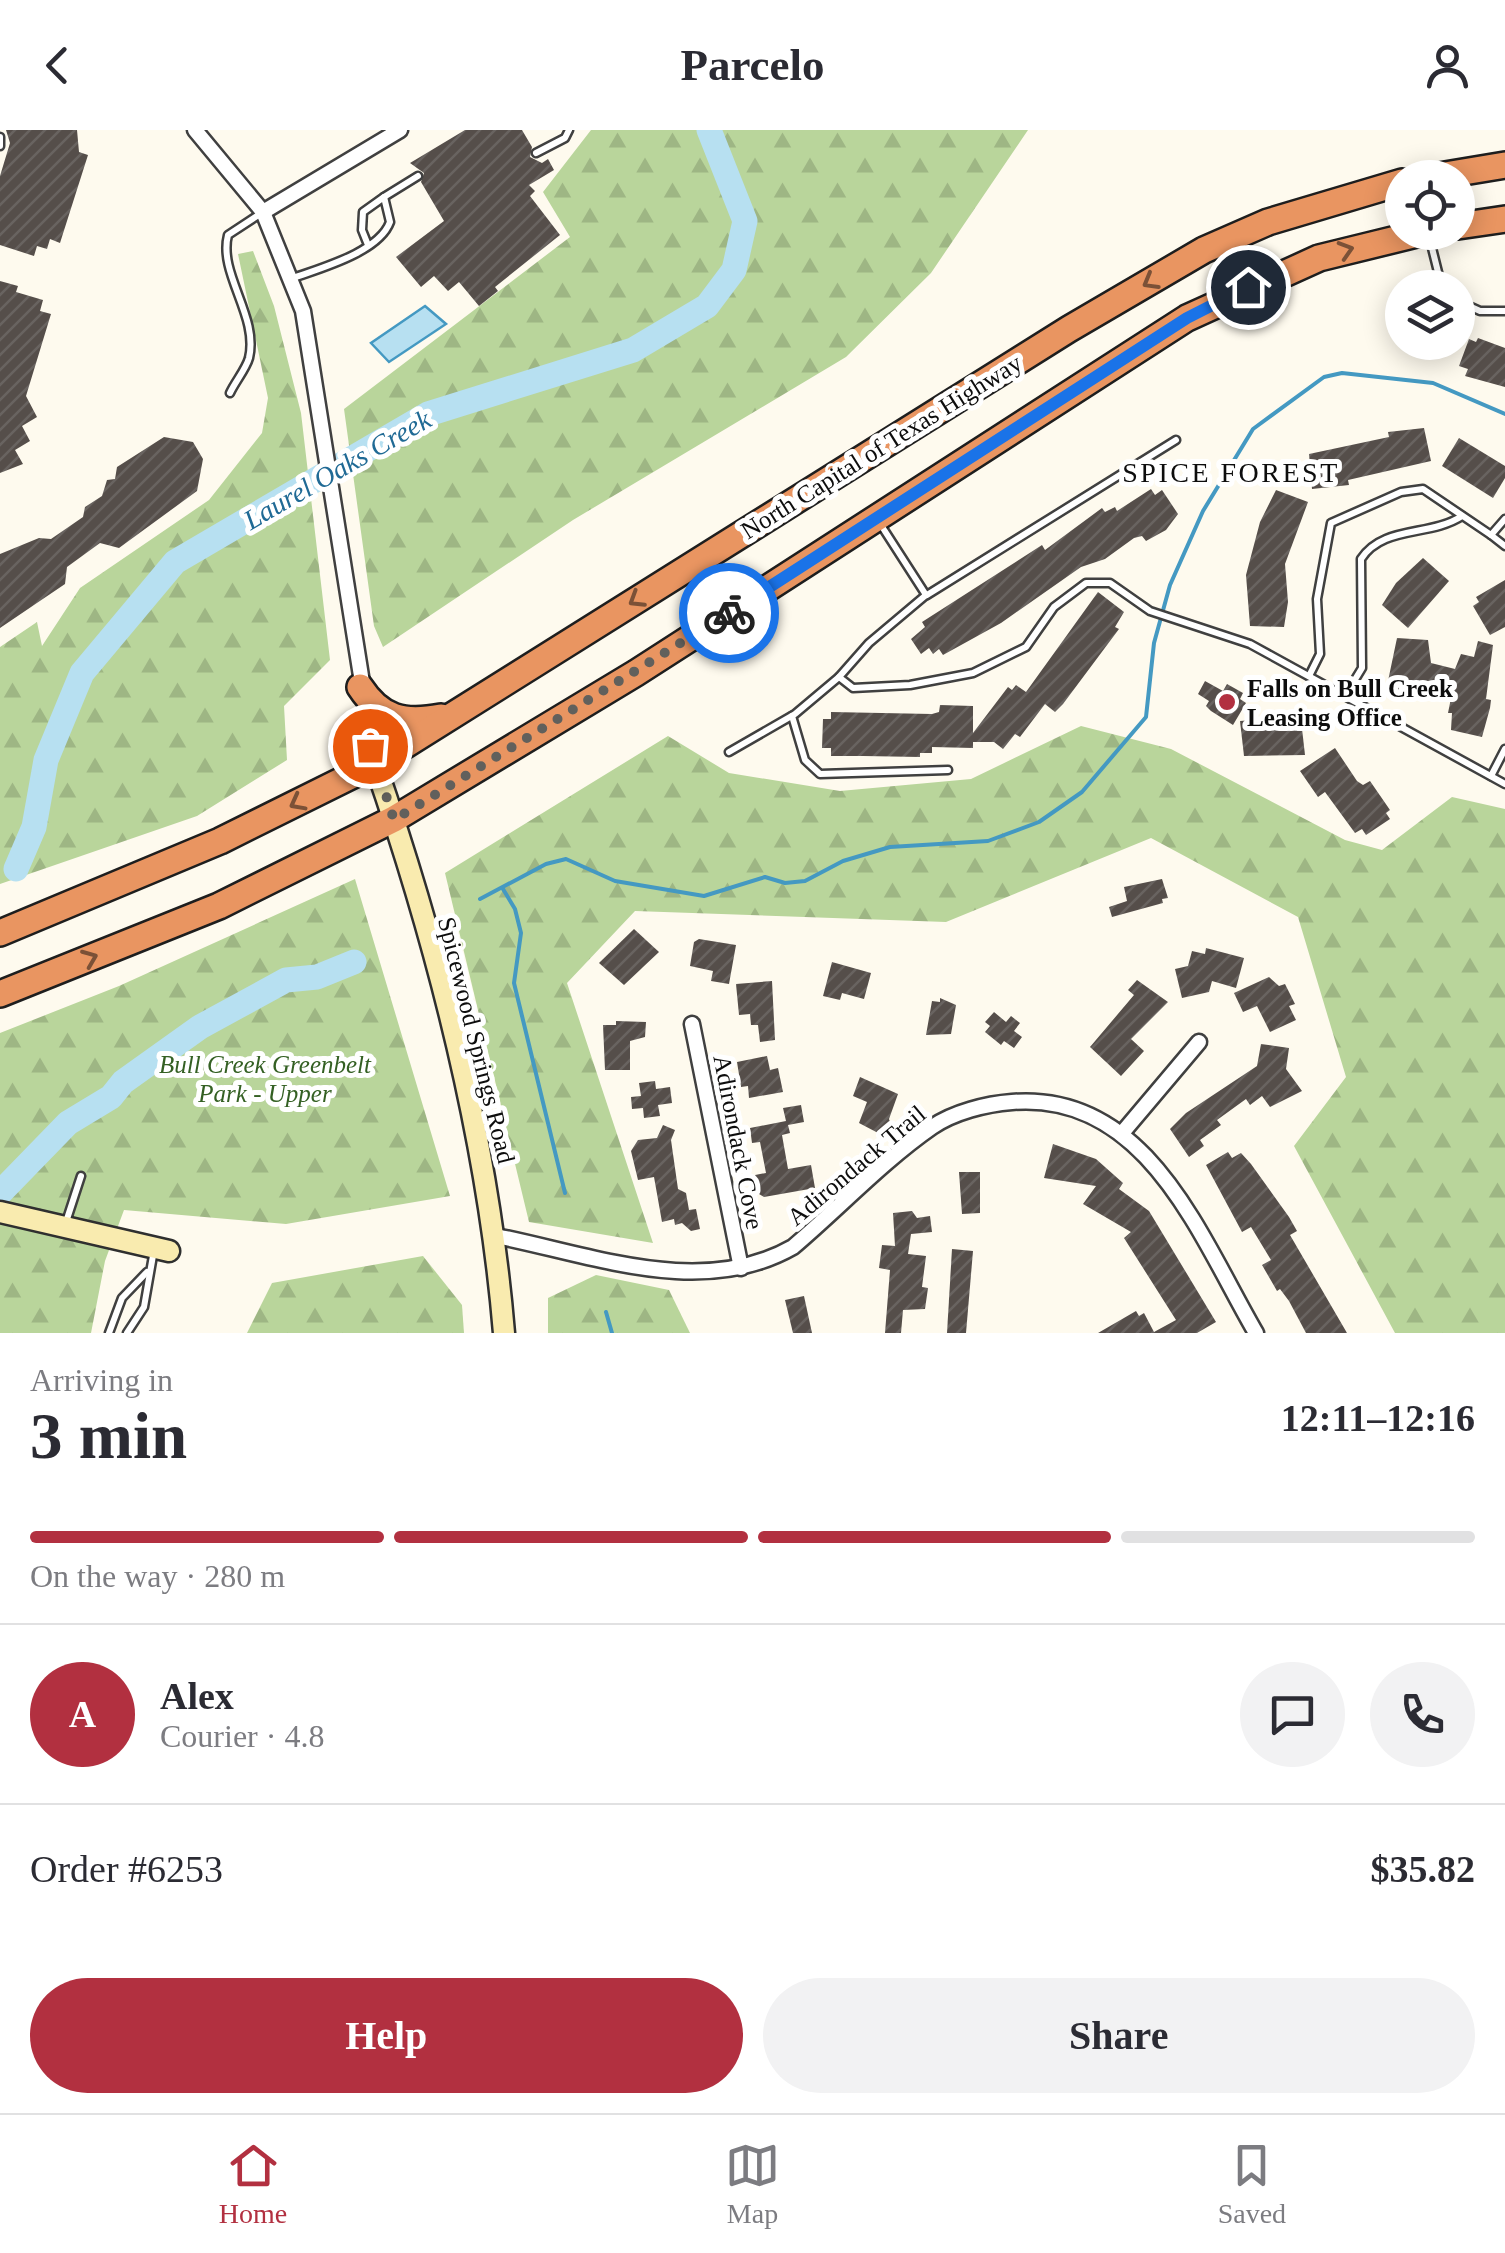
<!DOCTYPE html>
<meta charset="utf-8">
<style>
:root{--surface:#fff;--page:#f2f2f3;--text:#2b2b33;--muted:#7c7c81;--line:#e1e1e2;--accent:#b23040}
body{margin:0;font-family:Georgia,serif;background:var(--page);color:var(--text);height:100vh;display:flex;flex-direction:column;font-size:38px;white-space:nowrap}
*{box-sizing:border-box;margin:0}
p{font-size:32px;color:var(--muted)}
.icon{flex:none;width:55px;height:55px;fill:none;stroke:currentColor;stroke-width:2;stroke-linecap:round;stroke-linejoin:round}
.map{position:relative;height:1203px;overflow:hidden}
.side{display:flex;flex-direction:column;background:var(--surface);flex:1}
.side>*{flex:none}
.fabs{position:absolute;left:1385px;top:30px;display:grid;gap:20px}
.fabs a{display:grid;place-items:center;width:90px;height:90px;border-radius:50%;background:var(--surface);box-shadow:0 5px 25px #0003;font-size:50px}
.pin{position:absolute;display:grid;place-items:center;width:85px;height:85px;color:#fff;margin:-42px;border:5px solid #fff;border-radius:50%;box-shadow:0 2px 10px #0007}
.courier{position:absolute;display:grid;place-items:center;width:100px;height:100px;margin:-50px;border:8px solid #1a73e8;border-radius:50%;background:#fff;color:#222;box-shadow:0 2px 12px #0007}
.summary em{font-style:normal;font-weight:600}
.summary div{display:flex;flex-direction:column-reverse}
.summary{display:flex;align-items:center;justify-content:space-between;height:170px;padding:0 30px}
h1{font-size:65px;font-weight:600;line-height:75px}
.bar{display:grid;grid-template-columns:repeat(4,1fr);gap:15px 10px;align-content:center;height:120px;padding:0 30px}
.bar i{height:12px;border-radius:8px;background:var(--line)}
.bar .active{background:var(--accent)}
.bar p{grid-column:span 4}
.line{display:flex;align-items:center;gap:25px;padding:0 30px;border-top:2px solid var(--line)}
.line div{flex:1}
.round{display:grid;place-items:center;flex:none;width:105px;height:105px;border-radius:52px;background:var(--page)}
.cta{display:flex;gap:20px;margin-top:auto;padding:20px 30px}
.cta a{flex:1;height:115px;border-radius:60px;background:var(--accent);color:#fff;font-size:40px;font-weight:600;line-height:115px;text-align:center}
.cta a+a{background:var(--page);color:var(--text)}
header{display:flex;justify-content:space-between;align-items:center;height:130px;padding:0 30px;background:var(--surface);font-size:45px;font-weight:600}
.tab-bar{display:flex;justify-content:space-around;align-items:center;height:140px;border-top:2px solid var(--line);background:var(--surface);font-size:28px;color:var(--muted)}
.tab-bar a{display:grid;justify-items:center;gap:5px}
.tab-bar .active{color:var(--accent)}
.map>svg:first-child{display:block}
.forest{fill:url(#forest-firs)}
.water{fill:#b7e0f1;stroke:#4499c2;stroke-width:2.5}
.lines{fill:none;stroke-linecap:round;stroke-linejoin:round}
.stream{stroke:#4499c2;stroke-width:4}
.river{stroke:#b7e0f1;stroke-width:25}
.building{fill:url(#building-hatch)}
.lane-casing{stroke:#404040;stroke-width:11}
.street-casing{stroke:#404040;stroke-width:19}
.secondary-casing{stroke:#2f2f2f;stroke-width:25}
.highway-casing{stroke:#1e1e1e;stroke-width:30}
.lane{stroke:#fff;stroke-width:6}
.street{stroke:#fff;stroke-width:14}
.secondary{stroke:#f9ebaf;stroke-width:20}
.highway{stroke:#e99561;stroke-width:25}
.oneway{stroke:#7b5137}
.done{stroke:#61605c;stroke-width:10;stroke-dasharray:0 18}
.route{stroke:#1a73e8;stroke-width:12}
.poi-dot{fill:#b23040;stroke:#fff;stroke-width:4}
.labels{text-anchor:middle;stroke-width:10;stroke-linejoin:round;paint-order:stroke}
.street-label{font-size:25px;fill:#0d0d0d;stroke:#fff}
.poi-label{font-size:25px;font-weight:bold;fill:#0d0d0d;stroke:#fff;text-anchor:start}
.park-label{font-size:25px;font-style:italic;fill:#346023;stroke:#fff}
.water-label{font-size:28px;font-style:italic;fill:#206a95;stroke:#fff}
.neighbourhood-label{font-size:28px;letter-spacing:2.5px;fill:#0d0d0d;stroke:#fff}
</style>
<header><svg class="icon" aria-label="back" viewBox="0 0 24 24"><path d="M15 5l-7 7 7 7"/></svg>Parcelo<svg class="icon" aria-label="person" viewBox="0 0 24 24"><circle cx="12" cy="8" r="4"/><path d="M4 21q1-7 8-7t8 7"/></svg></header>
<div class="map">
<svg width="1505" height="1203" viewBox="0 0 1505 1203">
<defs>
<pattern id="forest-firs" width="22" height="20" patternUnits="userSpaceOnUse" patternTransform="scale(2.5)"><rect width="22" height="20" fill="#b9d59b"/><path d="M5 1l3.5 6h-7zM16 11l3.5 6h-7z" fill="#9eb684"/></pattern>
<pattern id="building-hatch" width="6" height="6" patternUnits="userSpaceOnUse" patternTransform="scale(2.5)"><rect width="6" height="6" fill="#554e4a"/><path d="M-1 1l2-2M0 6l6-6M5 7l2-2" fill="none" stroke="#686360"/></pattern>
</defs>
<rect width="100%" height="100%" fill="#fefaee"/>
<!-- forest -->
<g class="forest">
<path d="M591,0h437l-97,143 -85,84 -273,163 -190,127 -9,-21 -30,-217 226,-172 -27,-45z"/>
<path d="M253,121l21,55 27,107 29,247 -46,46 3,54 -90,56 -197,68v-237l37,-25 5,24 38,-58 129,-88 53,-67 6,-35 -30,-144z"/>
<path d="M1081,596l90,23 174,91 37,10 70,-53 53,12v524h-110l-101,-187 52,-69 -48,-160 -147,-79 -205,84 -311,-11 -68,72 86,260 -124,-21 -84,-349 223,-137 61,37 111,18 131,-12z"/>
<path d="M355,749l95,317 -164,28 -162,-14 -19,51 -14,72h-91v-300l119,-47z"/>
<path d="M423,1126l39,49 2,28h-217l25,-50z"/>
<path d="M596,1145l73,15 21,43h-142v-35z"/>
</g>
<!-- water -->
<path class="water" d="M425,176l21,18 -57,38 -18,-19z"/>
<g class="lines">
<!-- stream -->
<g class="stream">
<path d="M503,759l12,20 6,24 -7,50 51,210"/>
<path d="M480,769l66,-35 20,-5 49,22 89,15 61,-19 20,6 20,-2 38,-20 47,-14 98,-6 51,-19 43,-30 64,-75 8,-74 16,-58 33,-74 50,-82 71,-52 18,-4 91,10 72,31"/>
<path d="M606,1182l6,21"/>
</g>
<!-- river -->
<g class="river">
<path d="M16,739l18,-42 12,-67 36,-87 93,-111 253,-148 205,-64 74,-44 27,-36 11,-49 -36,-91"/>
<path d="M0,1063l68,-70 43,-26 12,-15 77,-55 86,-47 31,-3 37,-15"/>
</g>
</g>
<!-- building -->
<g class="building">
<path d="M6,0h71l2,22 9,3 -28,88 -10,-4 -3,10 -10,-3 -3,10 -34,-11v-69l10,-33z"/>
<path d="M465,0h57l10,17 -2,10 12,6 6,-4 6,11 -25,15 6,6 -5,5 30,39 -65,52 3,4 -19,15 -20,-24 -11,9 -14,-15 -13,11 -25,-30 48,-36 -23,-39 3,-9 -14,-10z"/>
<path d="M0,151l18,5 -2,6 27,8 -3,11 11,3 -25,82 11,21 -15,9 8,15 -15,9 8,14 -23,9z"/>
<path d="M1478,208l27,10v39l-40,-11 3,-7 -9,-3 10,-27 7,3z"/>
<path d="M1424,298l7,33 -83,19 1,5 -37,4 -3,-35 80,-17 -1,-5z"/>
<path d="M164,307l29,5 10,17 -6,32 -78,57 -19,-5 -33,24 -2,17 -65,44v-74l39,-16 12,1 32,-22 2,-10 17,-11 5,-16 8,-1 2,-12z"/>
<path d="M1459,308l46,28v12l-12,20 -51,-32z"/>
<path d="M1151,359l4,6 7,-5 16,24 -12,16 -20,11 -4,-5 -8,2 -29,21 -24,8 -80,56 -58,32 -4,-6 -6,5 -4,-6 -8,6 -10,-15 14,-12 -3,-5 120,-77 3,5 57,-42 3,4 10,-5 2,4z"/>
<path d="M1276,360l32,12 -23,62 3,38 -4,25 -34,-1 -4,-51 14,-53z"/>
<path d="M1423,428l26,23 -41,47 -26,-23 14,-22z"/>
<path d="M1505,450v47l-15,8 -17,-29 6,-4 -3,-5z"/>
<path d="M1098,462l26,20 -9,15 4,2 -56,75 -8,8 -10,-8 -25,33 -5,-3 -12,15 -9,-7h-21v6l-41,-1v6h-12v4l-57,-1h-32v-8h-9l1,-29h8v-7l101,2 7,-2 1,-7 33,1v27l35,-46 4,3 4,-5 10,7z"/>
<path d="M1397,508l31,2 3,23 24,6 6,-15 13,3 4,-16 15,4 -7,54 5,1 -1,8 -8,29 -31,-7 1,-17h-4l6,-30 -27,-2 -2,18 -30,-1 -2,-17h-5z"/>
<path d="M1205,551l18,10 4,-7 16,9 -3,6 6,4 -13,22 -22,-14 -5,-5 3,-5 -11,-7z"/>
<path d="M1278,588l23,2 4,35 -61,1 -4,-35z"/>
<path d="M1335,618l22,33 6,4 7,-4 20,29 -4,3 4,6 -24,16 -4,-6 -7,4 -30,-41 -7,5 -18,-26z"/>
<path d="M1162,749l6,19 -6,1 1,4 -51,14 -3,-10 18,-6 -3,-14z"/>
<path d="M634,799l25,23 -35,33 -25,-22z"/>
<path d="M699,809l37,6 -7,39 -18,-3 2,-10 -23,-5 4,-24z"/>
<path d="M1206,818l38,10 -8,30 -24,-7 -3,11 -27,6 -7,-29 13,-3 4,-15 13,3z"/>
<path d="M832,832l39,11 -7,26 -22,-6 -2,7 -17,-4z"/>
<path d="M1269,847l10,9 6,-2 10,20 -6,2 7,14 -26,12 -13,-26 -14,6 -9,-19z"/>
<path d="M1137,850l31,22 -37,37 13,12 -23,25 -31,-29 44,-52 -6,-5z"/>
<path d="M772,851l3,59 -15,2 -2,-17h-7l-1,-11 -11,1 -3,-31z"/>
<path d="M940,868l16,7 -5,29 -25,1 6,-34 8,1z"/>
<path d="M994,882l12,10 5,-6 9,7 -6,8 8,6 -8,11 -10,-7 -3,4 -16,-13 5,-6 -5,-4z"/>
<path d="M616,891l30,1 -1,15 -15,4v29h-25l-2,-45h13z"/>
<path d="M1261,914l28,4 -3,21 16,22 -32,16 -8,-11 -12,9 -4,-6 -29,21 4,5 -21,15 4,6 -15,11 -19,-28 16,-16 71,-47z"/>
<path d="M767,926l3,14 8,-2 5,24 -34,6 -1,-12 -7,1 -4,-25z"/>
<path d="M860,947l38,17 -9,25 3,9 -12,6 -21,-11 8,-21 -14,-6z"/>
<path d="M655,951l1,8 14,-2 2,16 -14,2 2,11 -16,2 -1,-10 -11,1 -1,-12 10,-1 -2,-13z"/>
<path d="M801,975l3,17 -16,3 2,8 -8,2 6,34 23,-4 4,23 -51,9 -5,-3 -4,-19 11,-2 -6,-31 -8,1 -2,-15 36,-7 -3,-13z"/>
<path d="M663,995l12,5 -4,10 7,49 8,4 3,17 7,-1 4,20 -9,2 -9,-8 -7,2 -1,-6 -12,3 -8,-45 -16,3 -7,-29 7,-11 19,-2z"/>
<path d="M1053,1014l43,15 27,24 -4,6 30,22 67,111 -19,11h-99l38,-22 3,5 5,-3 10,19 22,-12 -52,-82 7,-6 -48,-28 13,-18 -52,-8z"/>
<path d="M1228,1022l4,6 9,-5 10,11 38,53 8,14 -7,4 57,98h-41l-17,-32 -9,-12 -3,2 -15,-26 9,-5 -20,-33 -9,5 -36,-67z"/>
<path d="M959,1042h21v41l-18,1z"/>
<path d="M912,1081l5,7 13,-2 2,16 -21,2 -3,20 18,2 -4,31 6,1 -3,21 -22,1 -2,23h-16l5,-63 -11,-2 3,-23 13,1 -2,-33z"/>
<path d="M952,1119l21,2 -7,82h-19z"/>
<path d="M804,1166l8,37h-19l-8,-33z"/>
</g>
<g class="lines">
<defs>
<g id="lane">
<path d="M0,7v9"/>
<path d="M536,23l29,-15 4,-8"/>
<path d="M384,67l34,-21"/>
<path d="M1429,106l13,52"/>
<path d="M293,148c28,-10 86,-26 97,-56l-6,-25 -21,15 -1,18 6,15"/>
<path d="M1458,171l22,10h25"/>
<path d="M230,263c5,-11 16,-24 19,-35 10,-42 -31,-84 -21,-123l35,-23"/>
<path d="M1505,389l-14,16 14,11"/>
<path d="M879,392l47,73 -57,48 -30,34 14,11 57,-3 63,-12 53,-26 28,-40 32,-24h24l40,28 100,33 255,140"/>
<path d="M927,465l249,-155"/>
<path d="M1309,546l11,-22 -3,-55 14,-76 70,-31 22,-3 68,46"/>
<path d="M1345,566l17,-28 -1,-109c22,-34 69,-22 101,-43"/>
<path d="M792,586l13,44 15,14 128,-4"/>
<path d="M729,622l66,-38 44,-37"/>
<path d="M1491,646l14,-27"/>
<path d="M66,1092l15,-46"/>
<path d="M109,1203l13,-35 25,-26"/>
<path d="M127,1203l17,-26 10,-57"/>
</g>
<g id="street">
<path d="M195,0l68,82 40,99 72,453"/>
<path d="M263,82l137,-82"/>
<path d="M692,894l49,244"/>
<path d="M1123,1002l76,-90"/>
<path d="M496,1106c96,19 206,63 297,11 46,-39 90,-86 139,-120 22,-15 54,-23 80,-25 135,-11 188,135 244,231"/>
</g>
<g id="secondary">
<path d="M375,634c63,183 113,376 129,569"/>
<path d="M0,1082l169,39"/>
</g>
<g id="highway">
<path d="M1427,48l78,-13"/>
<path d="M1458,96l47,-7"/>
<path d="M360,557c21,32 44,37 81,30"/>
<path d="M0,803l220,-92 155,-77 694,-435 135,-79 64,-28 134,-40"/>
<path d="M0,864l219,-88 175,-87 242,-146 551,-355 132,-60 106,-26"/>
</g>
</defs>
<!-- lane casing -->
<use href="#lane" class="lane-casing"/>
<!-- street casing -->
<use href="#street" class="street-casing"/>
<!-- secondary casing -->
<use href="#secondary" class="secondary-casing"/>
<!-- highway casing -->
<use href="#highway" class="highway-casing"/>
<!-- lane -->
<use href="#lane" class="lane"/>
<!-- street -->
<use href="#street" class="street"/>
<!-- secondary -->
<use href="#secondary" class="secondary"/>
<!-- highway -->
<use href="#highway" class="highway"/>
</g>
<!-- one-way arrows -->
<defs><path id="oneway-chevron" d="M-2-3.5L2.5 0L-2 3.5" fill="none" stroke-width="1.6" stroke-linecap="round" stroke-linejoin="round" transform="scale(2.5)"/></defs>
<g class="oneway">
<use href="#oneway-chevron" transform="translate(1346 120) rotate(-17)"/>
<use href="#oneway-chevron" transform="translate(1150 152) rotate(150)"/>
<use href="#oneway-chevron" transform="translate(636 470) rotate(148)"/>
<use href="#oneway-chevron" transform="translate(297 673) rotate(152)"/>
<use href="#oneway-chevron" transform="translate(90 828) rotate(-22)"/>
</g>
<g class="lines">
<!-- done -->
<path class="done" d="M370,616l24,74 335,-207"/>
<!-- route -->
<path class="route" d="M729,483l458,-295 61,-31"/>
</g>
<!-- markers -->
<circle class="poi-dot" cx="1227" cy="572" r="10"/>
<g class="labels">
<!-- street labels -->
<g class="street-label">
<text transform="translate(881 316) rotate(-32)" y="9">North Capital of Texas Highway</text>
<text transform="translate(477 910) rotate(76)" y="9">Spicewood Springs Road</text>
<text transform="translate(739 1012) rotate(79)" y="9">Adirondack Cove</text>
<text transform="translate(856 1035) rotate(-40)" y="9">Adirondack Trail</text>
</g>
<!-- poi labels -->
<g class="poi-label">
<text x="1247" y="567">Falls on Bull Creek<tspan x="1247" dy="29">Leasing Office</tspan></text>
</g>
<!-- park labels -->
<g class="park-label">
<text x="265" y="943">Bull Creek Greenbelt<tspan x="265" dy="29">Park - Upper</tspan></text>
</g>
<!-- water labels -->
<g class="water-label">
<text transform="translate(337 339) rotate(-30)" y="10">Laurel Oaks Creek</text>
</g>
<!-- neighbourhood labels -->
<g class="neighbourhood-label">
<text x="1231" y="352">SPICE FOREST</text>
</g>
</g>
</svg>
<div class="fabs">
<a><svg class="icon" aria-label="locate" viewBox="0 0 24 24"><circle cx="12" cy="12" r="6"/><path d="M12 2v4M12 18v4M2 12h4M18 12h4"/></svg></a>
<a><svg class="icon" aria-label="layers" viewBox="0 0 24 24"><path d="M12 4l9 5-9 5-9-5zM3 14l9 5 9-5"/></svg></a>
</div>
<div class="pin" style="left:370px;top:616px;background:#ea580c"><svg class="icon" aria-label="bag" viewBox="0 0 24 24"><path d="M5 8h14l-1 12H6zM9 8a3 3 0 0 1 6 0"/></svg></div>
<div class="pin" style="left:1248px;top:157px;background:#1f2937"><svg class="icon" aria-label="home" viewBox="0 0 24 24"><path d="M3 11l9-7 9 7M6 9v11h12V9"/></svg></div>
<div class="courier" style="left:729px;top:483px"><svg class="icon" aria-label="bike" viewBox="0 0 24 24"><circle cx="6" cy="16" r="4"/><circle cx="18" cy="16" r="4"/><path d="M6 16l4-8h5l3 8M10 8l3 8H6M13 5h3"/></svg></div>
</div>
<section class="side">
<div class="summary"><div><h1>3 min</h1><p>Arriving in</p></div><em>12:11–12:16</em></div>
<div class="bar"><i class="active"></i><i class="active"></i><i class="active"></i><i></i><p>On the way · 280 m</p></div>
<div class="line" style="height:180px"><b class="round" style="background:var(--accent);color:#fff">A</b><div><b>Alex</b><p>Courier · 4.8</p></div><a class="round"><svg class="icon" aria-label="chat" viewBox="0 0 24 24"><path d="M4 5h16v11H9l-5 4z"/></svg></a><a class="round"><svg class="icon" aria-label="phone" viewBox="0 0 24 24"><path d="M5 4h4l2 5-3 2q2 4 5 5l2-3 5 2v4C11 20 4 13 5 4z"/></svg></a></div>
<div class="line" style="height:130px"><div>Order #6253</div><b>$35.82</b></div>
<div class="cta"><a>Help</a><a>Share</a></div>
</section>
<nav class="tab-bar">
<a class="active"><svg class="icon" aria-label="home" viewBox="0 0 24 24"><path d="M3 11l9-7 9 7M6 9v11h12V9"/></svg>Home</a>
<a><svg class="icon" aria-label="map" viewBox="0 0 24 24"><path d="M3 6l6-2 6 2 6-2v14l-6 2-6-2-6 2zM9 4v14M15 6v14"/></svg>Map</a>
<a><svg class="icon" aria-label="saved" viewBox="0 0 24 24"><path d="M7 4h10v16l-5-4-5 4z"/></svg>Saved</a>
</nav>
